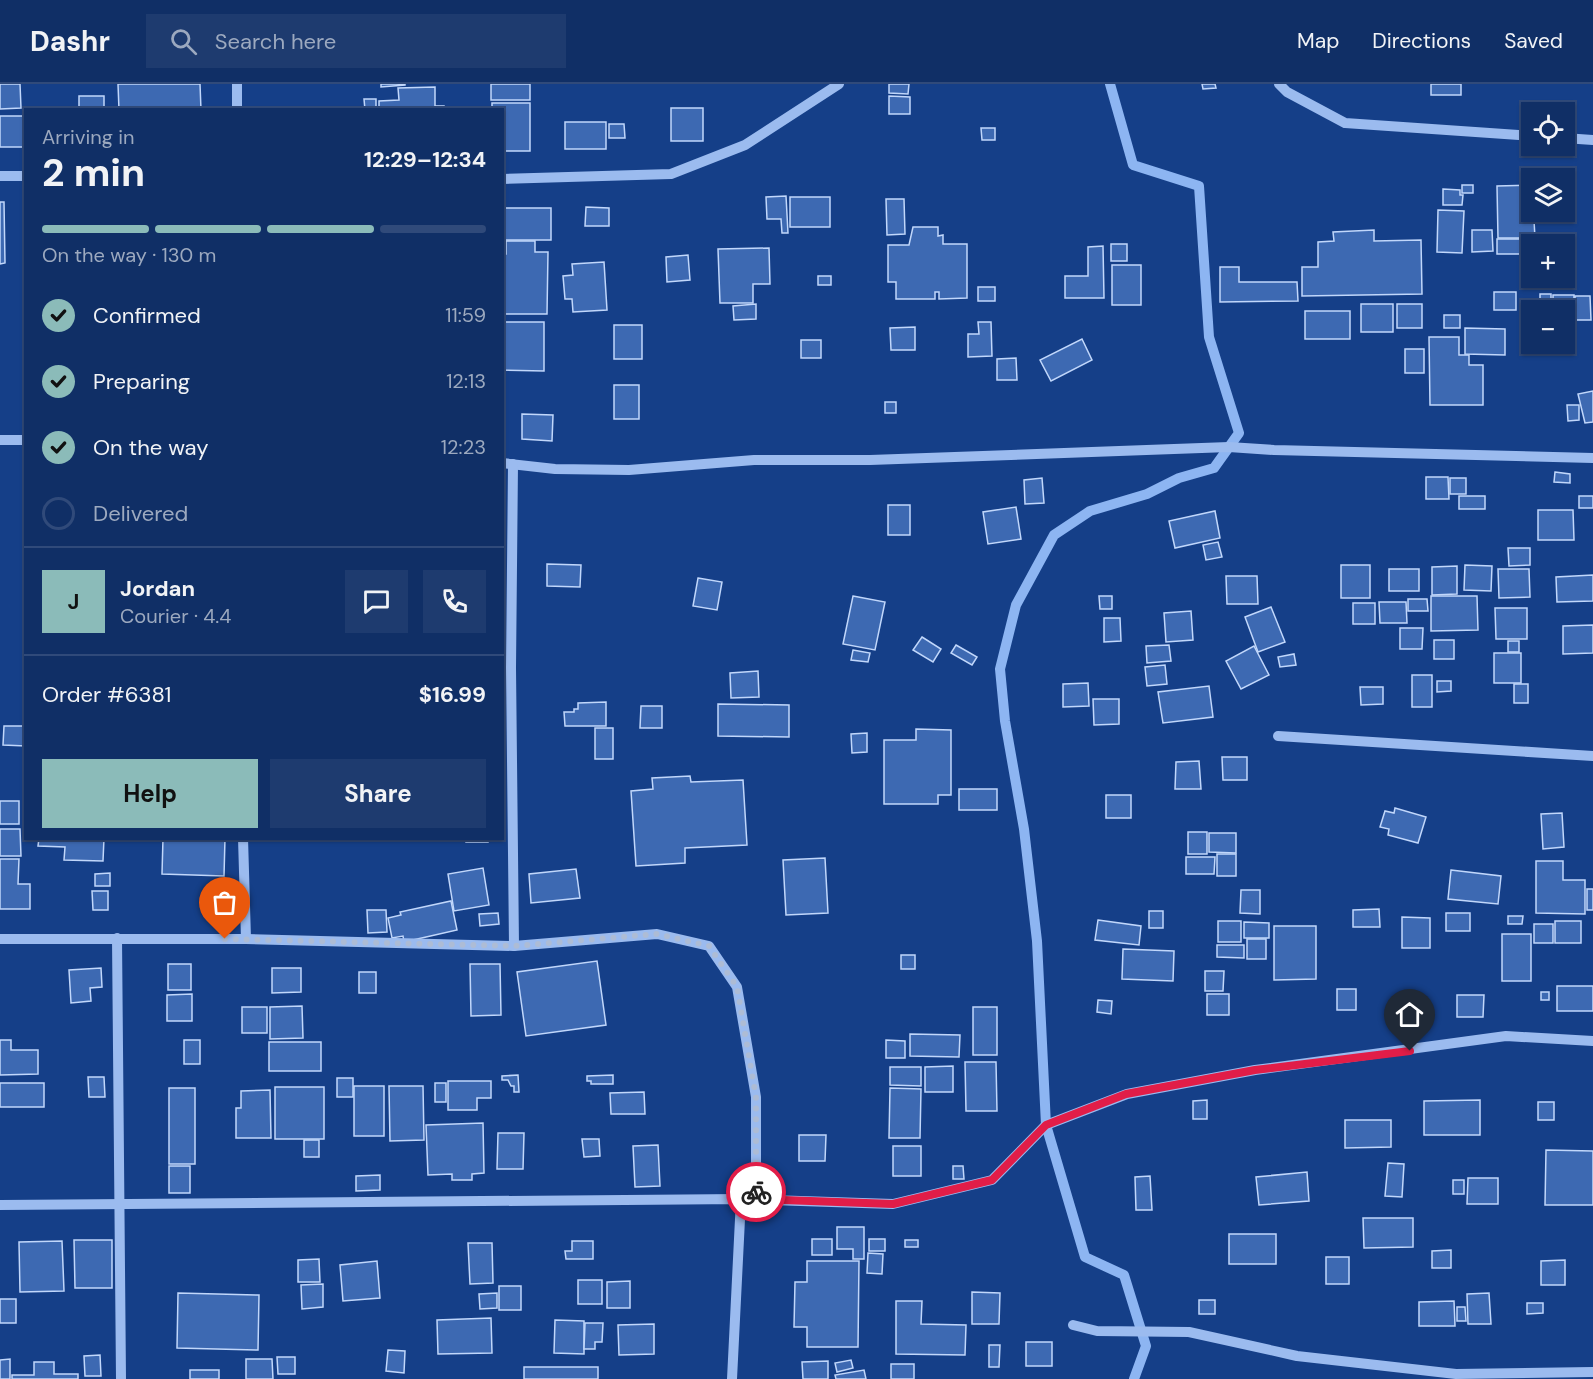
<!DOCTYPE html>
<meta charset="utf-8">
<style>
:root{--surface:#102f66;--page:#1e3b6f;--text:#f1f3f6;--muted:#9ca9bf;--line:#304a7a;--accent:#8bbbb9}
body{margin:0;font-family:"DM Sans",sans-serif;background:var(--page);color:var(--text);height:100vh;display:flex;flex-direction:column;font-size:22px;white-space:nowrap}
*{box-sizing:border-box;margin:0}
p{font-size:20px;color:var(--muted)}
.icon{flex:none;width:33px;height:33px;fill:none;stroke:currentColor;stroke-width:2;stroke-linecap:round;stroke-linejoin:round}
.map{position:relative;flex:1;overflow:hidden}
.panel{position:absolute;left:24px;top:24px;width:480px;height:732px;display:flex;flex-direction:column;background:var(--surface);border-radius:0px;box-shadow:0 2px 4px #0004,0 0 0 2px var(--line)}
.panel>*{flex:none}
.tools{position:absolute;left:1521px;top:18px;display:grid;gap:12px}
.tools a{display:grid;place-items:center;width:54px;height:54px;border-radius:0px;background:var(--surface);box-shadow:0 2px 4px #0004,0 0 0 2px var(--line);font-size:30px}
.pin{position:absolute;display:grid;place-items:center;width:51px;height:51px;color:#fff;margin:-62px -26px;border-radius:50% 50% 50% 0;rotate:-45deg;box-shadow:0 0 6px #0007}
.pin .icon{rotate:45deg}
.courier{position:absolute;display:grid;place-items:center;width:60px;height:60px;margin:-30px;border:4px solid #e11d48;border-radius:50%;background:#fff;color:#222;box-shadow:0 2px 8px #0007}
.headline em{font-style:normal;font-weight:700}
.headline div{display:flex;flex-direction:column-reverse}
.headline{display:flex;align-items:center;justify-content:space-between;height:102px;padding:0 18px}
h1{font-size:39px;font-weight:700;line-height:45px}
.bar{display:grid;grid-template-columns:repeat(4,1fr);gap:9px 6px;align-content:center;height:72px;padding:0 18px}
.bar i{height:8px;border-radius:4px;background:var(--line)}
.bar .current{background:var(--accent)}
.bar p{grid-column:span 4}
.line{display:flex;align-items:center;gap:15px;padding:0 18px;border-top:2px solid var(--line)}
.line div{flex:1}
.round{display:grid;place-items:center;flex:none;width:63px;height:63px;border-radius:0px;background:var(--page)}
ol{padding:0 18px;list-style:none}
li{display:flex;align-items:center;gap:18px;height:66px}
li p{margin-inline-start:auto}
li .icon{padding:6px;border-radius:50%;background:var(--accent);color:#111;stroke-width:4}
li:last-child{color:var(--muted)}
li i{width:33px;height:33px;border:3px solid var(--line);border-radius:50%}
.primary-button{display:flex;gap:12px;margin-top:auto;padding:12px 18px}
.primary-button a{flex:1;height:69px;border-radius:0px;background:var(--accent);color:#111;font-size:24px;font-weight:700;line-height:69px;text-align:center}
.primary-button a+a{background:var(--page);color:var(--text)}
header{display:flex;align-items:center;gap:36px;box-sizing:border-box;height:84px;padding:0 30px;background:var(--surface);border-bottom:2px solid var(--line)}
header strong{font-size:28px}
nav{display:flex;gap:33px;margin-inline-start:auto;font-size:21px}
.search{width:420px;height:54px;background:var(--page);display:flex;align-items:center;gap:15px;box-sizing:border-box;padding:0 21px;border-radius:0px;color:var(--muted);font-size:22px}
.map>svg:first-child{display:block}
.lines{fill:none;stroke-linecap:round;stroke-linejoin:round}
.stream{stroke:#8db5f2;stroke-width:10}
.building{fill:#3d69b2;stroke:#c1d7fb;stroke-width:1.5}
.minor{stroke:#9bbbef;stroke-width:10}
.done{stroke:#adbcd5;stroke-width:6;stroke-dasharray:0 10.8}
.route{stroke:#e11d48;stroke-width:8}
</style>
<header>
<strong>Dashr</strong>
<div class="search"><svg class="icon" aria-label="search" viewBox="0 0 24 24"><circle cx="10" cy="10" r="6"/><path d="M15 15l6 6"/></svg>Search here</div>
<nav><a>Map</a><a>Directions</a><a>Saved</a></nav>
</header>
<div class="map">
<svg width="1593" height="1295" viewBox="0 0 1593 1295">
<rect width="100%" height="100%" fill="#153f88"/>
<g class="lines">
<!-- stream -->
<path class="stream" d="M1110,0l23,81 66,21 10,151 30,96 -25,35 -35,10 -32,16 -57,17 -36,24 -38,70 -16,64 5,52 19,108 13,112 9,184 39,132 39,18 22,71 -12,33"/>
</g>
<!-- building -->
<g class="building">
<path d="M0,0h20l1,24 -21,1z"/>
<path d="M118,0h82l1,26h-82z"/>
<path d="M381,0h24v1l-24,2z"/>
<rect x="491" y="0" width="39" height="16"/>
<path d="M889,0h20l-1,10 -19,-1z"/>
<path d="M1202,0h13l1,4 -13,1z"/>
<rect x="1431" y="0" width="30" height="11"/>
<path d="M435,3v19h9v4h-65v-9l20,-1 -1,-12z"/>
<rect x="79" y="12" width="25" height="14"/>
<path d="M889,12l21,1v17h-21z"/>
<path d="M364,15h12v11h-11z"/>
<path d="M492,19h38v48h-28v-41h-10z"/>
<rect x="671" y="24" width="32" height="33"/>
<rect x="0" y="32" width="26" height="31"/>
<rect x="565" y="38" width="41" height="27"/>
<path d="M609,40h15l1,14h-16z"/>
<path d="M981,44h14v12h-13z"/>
<rect x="1462" y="101" width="11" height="8"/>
<path d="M1532,101l3,53h-37l-1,-52z"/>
<path d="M1443,105l17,1v5h3l-1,10h-19z"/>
<path d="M786,112l2,37h-6l-1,-14h-14l-1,-22z"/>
<rect x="790" y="113" width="40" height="30"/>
<path d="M886,115h18l1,35 -18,1z"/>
<path d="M0,118h4l1,61 -5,1z"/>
<path d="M586,123l23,1v18h-24z"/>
<rect x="502" y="124" width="49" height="32"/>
<path d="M1438,126l26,1 -2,42 -25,-1z"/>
<path d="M913,143h25v9l5,-1v9h24v54l-28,1v-7h-4v7h-39v-17h-8v-37h21z"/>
<path d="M1374,146v11l47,-1 1,54 -120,2v-29h16v-25l16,-1 -1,-9z"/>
<path d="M1472,146h20l1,21 -21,1z"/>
<path d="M1497,155h25l1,15h-26z"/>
<path d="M506,157h29v11h13l-1,62h-45v-60h4z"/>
<rect x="1111" y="160" width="16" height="17"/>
<path d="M1103,162l1,52h-39v-22h23v-29z"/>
<path d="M769,164l1,36h-17v19h-33l-2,-54z"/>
<path d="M688,171l2,25 -23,2 -1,-25z"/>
<path d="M604,178l3,48 -34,2 -1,-13h-7l-2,-23 10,-1 -1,-11z"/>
<rect x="1112" y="181" width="29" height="40"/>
<path d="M1220,183h19v15h58l1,19 -78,1z"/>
<rect x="818" y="192" width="13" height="9"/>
<rect x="978" y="203" width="17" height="14"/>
<rect x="1494" y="208" width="22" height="18"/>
<rect x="1540" y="210" width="11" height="8"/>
<path d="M1553,211h21v24h-10v-9h-11z"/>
<path d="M1575,212h15l1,24h-16z"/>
<path d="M756,220v15l-22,1 -1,-14z"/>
<rect x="1361" y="220" width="32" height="28"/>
<rect x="1397" y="220" width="25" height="24"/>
<rect x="1540" y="220" width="12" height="6"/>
<rect x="1305" y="227" width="45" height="28"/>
<rect x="1444" y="231" width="16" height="13"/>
<path d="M502,238h42v49l-42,-1z"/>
<path d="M978,238h13l1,34 -24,1v-23h11z"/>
<rect x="614" y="241" width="28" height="34"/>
<path d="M915,243v23h-24l-1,-22z"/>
<path d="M1465,244l40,1v26l-40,-1z"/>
<path d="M1429,253h30v18h10v10h14v40h-53z"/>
<path d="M1082,255l10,21 -41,21 -11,-21z"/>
<rect x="801" y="256" width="20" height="18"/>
<rect x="1405" y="265" width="19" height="24"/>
<path d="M1016,274l1,22h-20v-21z"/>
<rect x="614" y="301" width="25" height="34"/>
<path d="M1593,307v31l-8,1 -7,-29z"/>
<rect x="885" y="318" width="11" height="11"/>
<path d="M1567,321h12v15l-11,1z"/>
<path d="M522,330l31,1 -1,26 -30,-2z"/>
<path d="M1555,388l15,2v9l-16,-1z"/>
<path d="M1426,393h22l1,22h-23z"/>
<path d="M1042,394l2,25 -19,1 -1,-24z"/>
<rect x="1450" y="394" width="16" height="16"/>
<rect x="1459" y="412" width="26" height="13"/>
<rect x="1579" y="412" width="14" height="12"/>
<rect x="888" y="421" width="22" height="30"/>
<path d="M1016,423l5,32 -33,5 -5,-32z"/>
<path d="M1538,426h35l1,30h-36z"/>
<path d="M1215,427l5,27 -45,10 -6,-27z"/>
<path d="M1218,458l4,15 -16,3 -3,-15z"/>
<path d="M1508,464h22v17l-21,1z"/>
<path d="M547,480l34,1 -1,22 -33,-1z"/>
<rect x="1341" y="481" width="29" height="33"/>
<path d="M1465,481l27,1 -1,25 -27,-1z"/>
<path d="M1457,482v28l-25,1v-28z"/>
<rect x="1389" y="485" width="30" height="22"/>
<path d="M1498,485h31l1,28 -31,1z"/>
<path d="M1593,491v26l-36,1 -1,-25z"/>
<path d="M1226,492h31l1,28h-31z"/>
<path d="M698,494l24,4 -5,28 -24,-4z"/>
<path d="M853,512l32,6 -10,48 -32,-6z"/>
<path d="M1099,512h13v13h-12z"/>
<path d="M1431,512h46l1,34 -47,1z"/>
<path d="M1408,515h19l1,12h-20z"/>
<path d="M1379,518h27l1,21h-27z"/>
<rect x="1353" y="519" width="22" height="21"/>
<path d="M1271,523l14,35 -27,10 -13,-35z"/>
<path d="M1495,524h32v31h-31z"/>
<path d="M1191,527l2,29 -27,2 -2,-29z"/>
<path d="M1104,534h16l1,23 -17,1z"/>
<path d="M1593,541v28l-30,1v-28z"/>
<path d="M1400,544h23l-1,21h-22z"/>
<path d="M922,553l19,12 -8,13 -20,-12z"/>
<rect x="1434" y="556" width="20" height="19"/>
<rect x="1508" y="557" width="11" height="11"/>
<path d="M956,561l21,12 -5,8 -21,-12z"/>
<path d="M1169,561l2,16 -24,2 -1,-17z"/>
<path d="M1254,562l15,29 -28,14 -15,-28z"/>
<path d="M853,566l17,3 -2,9 -17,-2z"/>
<rect x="1494" y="569" width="27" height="30"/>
<path d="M1294,570l2,11 -16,2 -2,-10z"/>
<path d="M1165,581l2,19 -20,2 -2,-19z"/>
<path d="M758,587l1,26 -28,1 -1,-25z"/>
<rect x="1412" y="591" width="20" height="32"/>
<path d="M1437,597h14v10l-14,1z"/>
<path d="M1088,599l1,23 -26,1v-23z"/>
<rect x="1514" y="600" width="14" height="19"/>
<path d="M1209,602l4,31 -50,6 -5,-31z"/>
<path d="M1360,603h23v17l-22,1z"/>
<path d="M1093,615h26v25l-25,1z"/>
<path d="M606,618v24h-41l-1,-14h10v-3h4v-6z"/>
<path d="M718,620l71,1v32l-71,-1z"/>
<path d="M641,622h21v22h-22z"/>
<path d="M4,642h22v20l-23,-1z"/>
<rect x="595" y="644" width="18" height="31"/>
<path d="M916,645l35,1v65h-13v9h-54v-64h32z"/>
<path d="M867,649v19l-15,1 -1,-19z"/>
<path d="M1222,673h25v23h-24z"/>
<path d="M1199,677l2,28h-26l1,-27z"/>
<path d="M690,692l1,6 52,-2 4,65 -62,3v15l-49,3 -5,-75 22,-2 -1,-11z"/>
<rect x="959" y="705" width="38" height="21"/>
<rect x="1106" y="711" width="25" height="23"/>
<rect x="0" y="717" width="19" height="23"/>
<path d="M1395,724l31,9 -8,26 -30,-8 1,-6 -9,-2 5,-16 9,2z"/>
<path d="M1562,729l2,34 -21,2 -2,-35z"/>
<path d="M0,745h20l1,27h-21z"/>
<rect x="1188" y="748" width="19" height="22"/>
<path d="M1209,749h27v20l-27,-1z"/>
<path d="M39,754h65l-1,23 -39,-1 1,-13 -27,-1z"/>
<path d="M163,754h62l-1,38 -62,-2z"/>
<rect x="466" y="754" width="22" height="4"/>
<rect x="1217" y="770" width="19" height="22"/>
<path d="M1186,773h29l-1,17h-28z"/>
<path d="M825,774l3,55 -42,2 -3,-55z"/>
<path d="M0,775h19l-1,25h12v25h-30z"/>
<path d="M1536,777h27v19h22v34l-49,-1z"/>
<path d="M483,784l6,37 -35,6 -6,-37z"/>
<path d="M576,785l4,29 -49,5 -2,-29z"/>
<path d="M1451,786l50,6 -3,28 -50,-5z"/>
<path d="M110,789v13h-15v-12z"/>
<rect x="1587" y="805" width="6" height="21"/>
<path d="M1241,806h19v24l-20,-1z"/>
<path d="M92,807h16v19h-15z"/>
<path d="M451,817l6,29 -53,12 -1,-6 -11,2 -4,-20 13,-3 -1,-3z"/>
<path d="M1379,825l1,18h-27v-17z"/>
<path d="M367,826h19l1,22 -19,1z"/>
<rect x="1149" y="827" width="14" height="17"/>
<path d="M498,829l1,11 -19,2 -1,-12z"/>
<rect x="1446" y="829" width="24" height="18"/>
<path d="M1508,832h15l-1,8h-14z"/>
<path d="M1402,833l28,1v30h-28z"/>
<path d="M1098,836l43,6 -2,19 -44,-5z"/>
<rect x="1218" y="837" width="23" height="21"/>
<rect x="1555" y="837" width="26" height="22"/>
<path d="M1244,838l25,1v15h-25z"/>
<rect x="1534" y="840" width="19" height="19"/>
<path d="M1274,842h42v53l-42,1z"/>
<rect x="1502" y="850" width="29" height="47"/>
<rect x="1247" y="855" width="19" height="20"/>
<path d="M1217,861h27v13l-27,-1z"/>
<path d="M1123,865l51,2 -1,30 -51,-2z"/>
<rect x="901" y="871" width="14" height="14"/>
<path d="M597,877l9,64 -80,11 -9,-64z"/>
<rect x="168" y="880" width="23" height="26"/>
<path d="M470,880h30l1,51 -30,1z"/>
<path d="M101,884l1,19 -12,1 1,13 -20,2 -2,-33z"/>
<path d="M272,884h29v24l-29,1z"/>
<path d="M1205,887h19l-1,20h-18z"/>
<rect x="359" y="888" width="17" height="21"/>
<rect x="1557" y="902" width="36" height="25"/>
<rect x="1337" y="905" width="19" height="21"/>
<rect x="1541" y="908" width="8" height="8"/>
<path d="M192,910v27h-25v-26z"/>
<rect x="1207" y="910" width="22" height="21"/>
<path d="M1457,911h27l-1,22h-26z"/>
<path d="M1098,916l14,1 -1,13 -14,-2z"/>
<path d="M302,922l1,32 -33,1v-32z"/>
<rect x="242" y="923" width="25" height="26"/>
<rect x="973" y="923" width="24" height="48"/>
<path d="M910,950l50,1 -1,22 -49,-1z"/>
<path d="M0,956h11v10h27v24l-38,1z"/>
<rect x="184" y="956" width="16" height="24"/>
<path d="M886,956l19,1v17h-19z"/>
<rect x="269" y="958" width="52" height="29"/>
<path d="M965,978h31l1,49h-31z"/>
<path d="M953,982v26h-28v-25z"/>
<path d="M890,983h31v19l-31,-1z"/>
<path d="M518,991l1,17h-5v-6h-3l-3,-6h-6v-4z"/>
<path d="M613,991v9h-22v-3h-4v-5z"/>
<path d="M88,993h16l1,20h-16z"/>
<rect x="337" y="994" width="16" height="19"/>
<path d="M448,997h43v17h-14v12h-29z"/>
<rect x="0" y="999" width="44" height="24"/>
<rect x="435" y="999" width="11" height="19"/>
<rect x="354" y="1002" width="30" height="50"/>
<path d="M389,1002h34l1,54 -34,1z"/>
<rect x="275" y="1003" width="49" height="52"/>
<rect x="169" y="1004" width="26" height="76"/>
<path d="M890,1004l31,1 -1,49h-31z"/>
<path d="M270,1006l1,48h-35v-30h5v-17z"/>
<path d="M644,1008l1,22h-34l-1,-21z"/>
<path d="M1207,1016v19h-14v-18z"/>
<path d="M1480,1016v35h-56v-34z"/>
<rect x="1538" y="1018" width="16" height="18"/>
<path d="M1345,1036h46v27l-46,1z"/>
<path d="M483,1039l1,50 -12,1v6h-20v-6l-24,1 -2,-50z"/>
<path d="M498,1049h26l-1,36h-26z"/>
<path d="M799,1051h27l-1,26h-26z"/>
<path d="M582,1055h17l1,17 -16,1z"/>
<rect x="304" y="1056" width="15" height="17"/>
<path d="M658,1061l2,41 -25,1 -2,-41z"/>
<rect x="893" y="1062" width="28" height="30"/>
<path d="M1546,1066l47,1v54h-48z"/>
<path d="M1388,1079l16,1 -2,33 -17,-1z"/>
<rect x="169" y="1082" width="21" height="27"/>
<path d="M953,1082h10l1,13h-11z"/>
<path d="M1307,1088l2,29 -50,4 -3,-28z"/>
<path d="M380,1091v15l-24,1v-15z"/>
<path d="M1150,1092l2,34h-16l-1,-33z"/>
<path d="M1468,1094h30v26h-31z"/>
<rect x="1453" y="1096" width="11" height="14"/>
<path d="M1363,1134h50v29l-49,1z"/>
<path d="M837,1143h27v32h-11v-10h-16z"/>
<rect x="1229" y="1150" width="47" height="30"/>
<rect x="812" y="1155" width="20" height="16"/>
<rect x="869" y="1155" width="16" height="12"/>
<path d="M74,1156h38v48h-37z"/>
<rect x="905" y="1156" width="13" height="7"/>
<path d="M62,1157l2,50 -44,1 -1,-50z"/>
<path d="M572,1157h21v18h-27l-1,-8h7z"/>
<path d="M468,1159h24l1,40 -23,1z"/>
<path d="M1451,1166v18h-19v-17z"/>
<path d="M868,1169l15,1 -1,20 -15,-1z"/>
<rect x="1326" y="1173" width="23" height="27"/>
<path d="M319,1175l1,23h-22v-22z"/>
<path d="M1565,1176v25h-24v-24z"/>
<path d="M377,1177l3,37 -37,3 -3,-36z"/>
<path d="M807,1177h52l-1,86h-51v-20h-13l1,-45h12z"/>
<rect x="578" y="1196" width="24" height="24"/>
<path d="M630,1197v27h-23v-26z"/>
<path d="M323,1200v23l-21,2 -1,-24z"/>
<rect x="499" y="1202" width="22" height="24"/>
<path d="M972,1208l28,1 -1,31h-27z"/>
<path d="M178,1209l81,2 -1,55 -81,-2z"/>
<path d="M497,1209v15l-17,1 -1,-15z"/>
<path d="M1489,1209l2,31h-23l-1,-30z"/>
<rect x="0" y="1215" width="16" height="24"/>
<rect x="1199" y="1216" width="16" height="14"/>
<path d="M896,1217h26l-1,23 45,1 -1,30 -69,-1z"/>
<path d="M1454,1217l1,25h-36v-24z"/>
<path d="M1527,1219h16v10l-16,1z"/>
<path d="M1457,1223h8l1,14h-9z"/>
<path d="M491,1234l1,35 -54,1 -1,-34z"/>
<path d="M555,1236l29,1v33l-30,-1z"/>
<path d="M585,1239h18l-1,19h-7v7h-11z"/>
<path d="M654,1240v30l-35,1 -1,-30z"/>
<rect x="1026" y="1258" width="26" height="24"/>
<path d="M989,1261h11l-1,22h-10z"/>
<path d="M388,1266l17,1 -1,22 -18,-2z"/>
<path d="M100,1271l1,21h-16l-1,-20z"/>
<path d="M277,1273h18v17h-17z"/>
<path d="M10,1275v20h-10v-19z"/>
<path d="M246,1275h26l1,20h-27z"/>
<path d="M851,1276l2,8 -16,4 -2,-9z"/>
<path d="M828,1277v18h-25l-1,-17z"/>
<path d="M34,1278h20v12h24v5h-66v-4h22z"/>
<rect x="891" y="1280" width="23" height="15"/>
<rect x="524" y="1283" width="74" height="12"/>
<rect x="190" y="1286" width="29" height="9"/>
<path d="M864,1286l2,9h-30l-1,-4z"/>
</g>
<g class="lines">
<!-- minor -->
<g class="minor">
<path d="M237,0v26"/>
<path d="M1279,0l8,8 58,31 187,13"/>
<path d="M1564,54l29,2"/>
<path d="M0,92h26"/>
<path d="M502,95l169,-5 74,-29 94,-61"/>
<path d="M0,356h26"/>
<path d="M502,379l53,6 74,1 125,-10h116l359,-13 45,3 319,8"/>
<path d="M513,380l-2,204 3,278"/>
<path d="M1278,652l315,20"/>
<path d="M243,754l3,101"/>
<path d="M117,854l4,441"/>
<path d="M0,855h246l268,7 143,-12 52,12 28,41 19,110v102"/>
<path d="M0,1121l741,-6 152,5 99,-24 54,-55 81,-31 128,-24 251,-34 87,5"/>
<path d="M1073,1241l24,6 92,1 108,24 159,18 137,-2"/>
<path d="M732,1295l9,-180"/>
</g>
</g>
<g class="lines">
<!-- done -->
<path class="done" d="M225,855l289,7 143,-12 52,12 28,41 19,110v95"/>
<!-- route -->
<path class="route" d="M756,1108v7l137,5 99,-24 54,-55 80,-31 129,-24 155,-19"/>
</g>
</svg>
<div class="tools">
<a><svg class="icon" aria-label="locate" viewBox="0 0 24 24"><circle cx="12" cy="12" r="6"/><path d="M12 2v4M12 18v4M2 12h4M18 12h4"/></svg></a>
<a><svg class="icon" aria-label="layers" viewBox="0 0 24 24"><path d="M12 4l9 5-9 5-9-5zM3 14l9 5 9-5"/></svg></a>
<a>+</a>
<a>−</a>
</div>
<div class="pin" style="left:225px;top:855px;background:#ea580c"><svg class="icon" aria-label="bag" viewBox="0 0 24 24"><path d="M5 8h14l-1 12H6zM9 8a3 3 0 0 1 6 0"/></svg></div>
<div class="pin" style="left:1410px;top:967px;background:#1f2937"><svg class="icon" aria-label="home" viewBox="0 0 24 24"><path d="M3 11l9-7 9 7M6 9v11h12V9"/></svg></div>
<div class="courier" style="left:756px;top:1108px"><svg class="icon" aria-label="bike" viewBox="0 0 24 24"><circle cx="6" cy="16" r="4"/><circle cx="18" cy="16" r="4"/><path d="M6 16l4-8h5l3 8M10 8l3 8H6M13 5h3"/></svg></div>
<section class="panel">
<div class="headline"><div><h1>2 min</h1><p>Arriving in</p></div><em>12:29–12:34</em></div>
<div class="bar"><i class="current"></i><i class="current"></i><i class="current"></i><i></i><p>On the way · 130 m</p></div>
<ol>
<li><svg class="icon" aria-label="check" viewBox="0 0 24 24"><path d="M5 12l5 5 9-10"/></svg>Confirmed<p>11:59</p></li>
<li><svg class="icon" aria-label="check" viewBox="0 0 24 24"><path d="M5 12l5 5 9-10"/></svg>Preparing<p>12:13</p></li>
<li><svg class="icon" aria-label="check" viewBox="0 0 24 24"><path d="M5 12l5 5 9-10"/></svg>On the way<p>12:23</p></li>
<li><i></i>Delivered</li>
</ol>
<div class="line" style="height:108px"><b class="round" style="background:var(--accent);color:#111">J</b><div><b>Jordan</b><p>Courier · 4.4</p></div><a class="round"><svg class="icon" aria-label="chat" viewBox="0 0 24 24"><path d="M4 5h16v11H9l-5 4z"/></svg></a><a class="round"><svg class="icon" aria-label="phone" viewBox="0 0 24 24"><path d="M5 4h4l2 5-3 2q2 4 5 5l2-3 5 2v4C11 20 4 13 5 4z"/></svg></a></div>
<div class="line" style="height:78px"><div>Order #6381</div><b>$16.99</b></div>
<div class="primary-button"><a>Help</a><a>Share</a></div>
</section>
</div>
